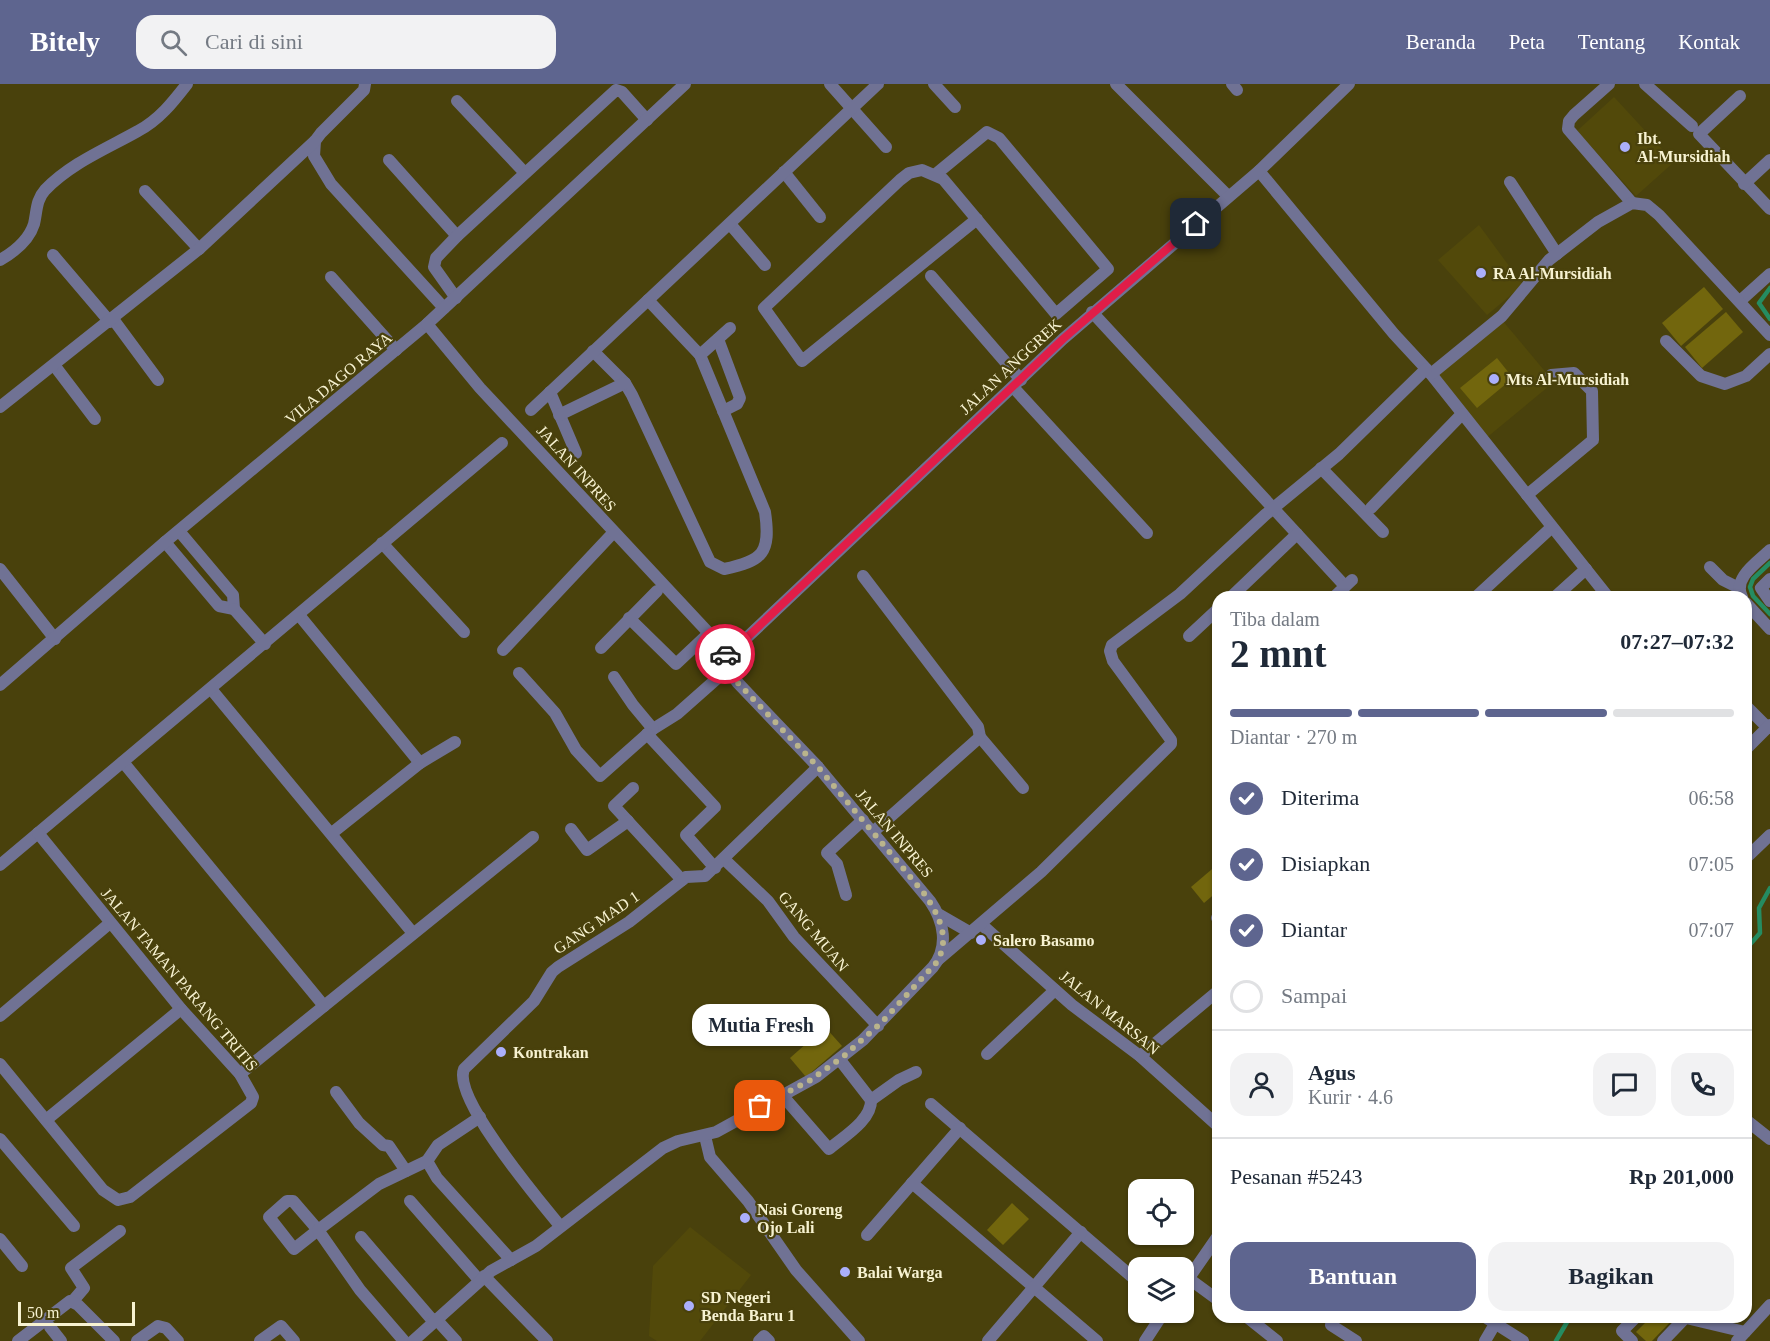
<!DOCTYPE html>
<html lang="id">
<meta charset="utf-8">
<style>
:root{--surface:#fff;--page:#f2f2f3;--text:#1f2937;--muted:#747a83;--line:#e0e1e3;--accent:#5e658f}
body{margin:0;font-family:Georgia,serif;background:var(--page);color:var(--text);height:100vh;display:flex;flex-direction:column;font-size:22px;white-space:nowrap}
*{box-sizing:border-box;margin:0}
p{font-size:20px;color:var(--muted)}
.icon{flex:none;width:33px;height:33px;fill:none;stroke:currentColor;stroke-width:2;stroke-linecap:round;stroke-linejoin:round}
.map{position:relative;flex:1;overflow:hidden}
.panel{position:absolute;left:1212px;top:507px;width:540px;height:732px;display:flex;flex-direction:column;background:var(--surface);border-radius:18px;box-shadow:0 2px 4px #0004}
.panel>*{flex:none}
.fabs{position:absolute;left:1128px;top:1095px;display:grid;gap:12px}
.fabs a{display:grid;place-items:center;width:66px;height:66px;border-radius:12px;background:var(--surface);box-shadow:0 2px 4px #0004;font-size:30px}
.scale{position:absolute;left:18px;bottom:15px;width:117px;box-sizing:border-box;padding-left:6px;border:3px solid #f7f2d1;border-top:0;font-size:16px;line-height:21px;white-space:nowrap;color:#f7f2d1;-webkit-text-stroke:4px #49410c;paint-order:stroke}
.pin{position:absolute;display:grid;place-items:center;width:51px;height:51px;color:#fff;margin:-26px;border-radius:12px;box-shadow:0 3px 9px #0006}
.courier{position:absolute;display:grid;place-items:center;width:60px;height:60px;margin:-30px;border:4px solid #e11d48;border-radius:50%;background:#fff;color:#222;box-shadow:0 2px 8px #0007}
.bubble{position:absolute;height:42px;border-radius:18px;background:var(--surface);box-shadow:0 2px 4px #0004;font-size:20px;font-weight:700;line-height:42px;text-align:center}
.overview em{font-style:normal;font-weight:700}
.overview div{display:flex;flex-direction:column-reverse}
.overview{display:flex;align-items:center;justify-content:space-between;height:102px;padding:0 18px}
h1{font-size:39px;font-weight:700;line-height:45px}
.bar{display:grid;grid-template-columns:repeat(4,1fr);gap:9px 6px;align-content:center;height:72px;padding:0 18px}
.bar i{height:8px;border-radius:4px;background:var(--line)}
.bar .active{background:var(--accent)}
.bar p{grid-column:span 4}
.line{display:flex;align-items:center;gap:15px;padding:0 18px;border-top:2px solid var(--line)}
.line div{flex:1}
.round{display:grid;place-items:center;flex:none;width:63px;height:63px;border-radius:18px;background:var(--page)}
ol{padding:0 18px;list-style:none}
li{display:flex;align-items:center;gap:18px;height:66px}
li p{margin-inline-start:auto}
li .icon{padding:6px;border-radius:50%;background:var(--accent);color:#fff;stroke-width:4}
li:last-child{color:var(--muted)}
li i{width:33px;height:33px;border:3px solid var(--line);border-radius:50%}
.button{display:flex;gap:12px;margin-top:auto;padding:12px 18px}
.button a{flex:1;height:69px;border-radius:18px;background:var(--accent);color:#fff;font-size:24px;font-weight:700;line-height:69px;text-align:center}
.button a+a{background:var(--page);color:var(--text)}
header{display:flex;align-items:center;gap:36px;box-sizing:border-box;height:84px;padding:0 30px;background:var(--accent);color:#fff}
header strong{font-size:28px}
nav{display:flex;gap:33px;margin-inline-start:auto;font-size:21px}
.search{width:420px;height:54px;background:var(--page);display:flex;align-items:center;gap:15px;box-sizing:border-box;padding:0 21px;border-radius:18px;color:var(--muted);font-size:22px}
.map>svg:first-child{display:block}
.built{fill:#52490a}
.green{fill:#72660d}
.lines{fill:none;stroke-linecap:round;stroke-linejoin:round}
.stream{stroke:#258c61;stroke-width:4.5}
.street{stroke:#707294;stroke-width:12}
.done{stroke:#bab48c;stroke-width:6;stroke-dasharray:0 10.8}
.route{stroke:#e11d48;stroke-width:8}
.poi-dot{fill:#abaffb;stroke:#49410c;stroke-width:2}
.labels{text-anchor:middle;stroke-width:4.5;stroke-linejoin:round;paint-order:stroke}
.poi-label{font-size:16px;font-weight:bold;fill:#f7f2d1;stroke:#49410c;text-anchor:start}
.street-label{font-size:16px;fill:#f7f2d1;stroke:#49410c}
</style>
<header>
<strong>Bitely</strong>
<div class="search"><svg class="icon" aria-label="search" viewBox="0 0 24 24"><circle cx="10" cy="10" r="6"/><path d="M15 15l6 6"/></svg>Cari di sini</div>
<nav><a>Beranda</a><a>Peta</a><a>Tentang</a><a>Kontak</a></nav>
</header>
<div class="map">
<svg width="1770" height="1257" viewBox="0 0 1770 1257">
<rect width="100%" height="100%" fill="#49410c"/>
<!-- built -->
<g class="built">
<path d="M1614,13l60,65 -38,34 -59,-65z"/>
<path d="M1479,141l44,60 -36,30 -49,-55z"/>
<path d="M1502,236l52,62 -69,57 -51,-64z"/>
<path d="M690,1143l61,48 -51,66h-43l-8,-5 4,-70z"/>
</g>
<!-- green -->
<g class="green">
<path d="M1704,203l19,22 -42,37 -19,-23z"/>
<path d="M1726,228l17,20 -41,36 -17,-21z"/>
<path d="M1497,274l16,20 -36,30 -17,-20z"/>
<path d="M1218,780v27l-14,12 -13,-16z"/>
<path d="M825,943l17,19 -36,31 -16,-19z"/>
<path d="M1012,1119l17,16 -26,26 -16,-15z"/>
<path d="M1651,1233l23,1 -22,23h-6l-10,-9z"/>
</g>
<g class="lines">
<!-- stream -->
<g class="stream">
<path d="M1770,204l-11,15 11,16"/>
<path d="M1770,479l-17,16 -3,8 3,9 17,18"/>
<path d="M1746,865l14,-16 -1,-25 11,-20"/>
<path d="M1556,1257l14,-24"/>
</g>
<!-- street -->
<g class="street">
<path d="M365,0l-1,6 -43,43 -6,8 -1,15 17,28 113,124"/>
<path d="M830,0l56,63"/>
<path d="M934,0l21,23"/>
<path d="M1116,0l112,112"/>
<path d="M1232,0l5,6"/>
<path d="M1609,0l-35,31 -5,6 -1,8 64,74"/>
<path d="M1645,0l47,42"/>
<path d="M1740,12l-41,38 71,75"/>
<path d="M457,17l68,72"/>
<path d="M389,76l68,76"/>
<path d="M1259,87l135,163 37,40 177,223"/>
<path d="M784,88l36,45"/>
<path d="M936,90l51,-42 12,6 109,131 -52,45 -113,-135 -21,-9 -13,3 -9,7 -136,128 38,53 175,-142"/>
<path d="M1510,98l47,72"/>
<path d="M1744,100l26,-24"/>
<path d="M145,107l54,58"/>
<path d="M730,140l35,41"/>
<path d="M53,171l57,67"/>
<path d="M0,176c14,-8 29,-20 34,-36 3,-13 2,-24 11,-34 26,-27 61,-41 93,-59 21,-11 35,-29 49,-47"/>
<path d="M931,192l90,104"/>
<path d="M331,193l65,73"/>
<path d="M456,214l-22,-31 2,-9 21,-22 159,-146 6,2 25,28"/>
<path d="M1740,217l30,-27"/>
<path d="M1092,228l253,274"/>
<path d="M113,235l45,61"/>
<path d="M718,255l22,59 -3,6 -14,7"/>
<path d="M1666,257l35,35 24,8 21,-8 24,-22"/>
<path d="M593,267l32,32 7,12 78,167 14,7c39,-8 47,-16 41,-57l-65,-157 -52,-55"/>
<path d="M700,271l30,-27"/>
<path d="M54,281l41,54"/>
<path d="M1431,290l71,-58 47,-56 49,-38 34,-19 15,2 12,10 111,120"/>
<path d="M1013,303l134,146"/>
<path d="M550,308l26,61"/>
<path d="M0,323l199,-158 116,-108"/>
<path d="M531,326l347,-326"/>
<path d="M559,331l66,-32"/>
<path d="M1321,384l62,64"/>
<path d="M1527,411l66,-55 -1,-49 -18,-18 -23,2"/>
<path d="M1371,424l91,-94"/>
<path d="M165,458l54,64 15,3 -1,-14 -54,-64"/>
<path d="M382,459l82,89"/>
<path d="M1710,483l13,13 16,8"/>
<path d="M0,485l55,70"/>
<path d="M863,492l115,151 2,10 43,51"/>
<path d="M1770,495l-9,9 9,13"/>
<path d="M1231,513l66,-63"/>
<path d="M1334,513l18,-17"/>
<path d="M1476,513l76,-70"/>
<path d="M1555,513l31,-28"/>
<path d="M1742,513c-10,-19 16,-35 28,-47"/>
<path d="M1746,519l24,26"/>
<path d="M234,525l31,35"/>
<path d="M299,531l121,148"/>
<path d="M629,534l47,46 33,-31"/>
<path d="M1189,552l29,-27"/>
<path d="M601,564l56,-57"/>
<path d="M503,566l110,-117"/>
<path d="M725,570l14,-9 324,-306 196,-168 90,-87"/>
<path d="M519,589l36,40 21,37 24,26 53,-47 24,-15 52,-46"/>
<path d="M614,593l19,28 20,24"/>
<path d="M0,601l165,-143 262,-218 258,-240"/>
<path d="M211,605l201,243"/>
<path d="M1746,622l22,22"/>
<path d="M647,650l68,73 -29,28 29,33"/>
<path d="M1746,665l24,-24"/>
<path d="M123,678l201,244"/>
<path d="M633,704l-19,18 68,74"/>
<path d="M571,745l16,21 41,-29"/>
<path d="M873,748l107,-95"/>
<path d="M332,749l88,-70 35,-21"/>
<path d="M1746,774l24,-23"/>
<path d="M725,776l43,41 26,36 84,89"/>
<path d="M0,781l502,-422"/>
<path d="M846,811l-9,-31 -10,-11 36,-33"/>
<path d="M938,830l33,19"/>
<path d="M1217,834l1,1"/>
<path d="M981,840l91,81 68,51 78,70"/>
<path d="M939,875l102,-87 130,-128v-4l-58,-79 -3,-10 2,-6 68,-51 85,-79 74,-61 87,-85"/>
<path d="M0,932l110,-93"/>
<path d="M987,970l68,-64"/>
<path d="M1140,972l78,-65"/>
<path d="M0,980l103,126 15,10 12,-3 121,-94 2,-6 -13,-23 -59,-65 -143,-176"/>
<path d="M240,990l293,-237"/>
<path d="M336,1008l23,31 24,22 6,1 17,25"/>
<path d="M782,1011l47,54c14,-12 43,-29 42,-49l-31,-40"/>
<path d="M871,1016l28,-20 17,-8"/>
<path d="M931,1020l207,178"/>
<path d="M46,1036l135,-111"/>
<path d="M1746,1036l24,19"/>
<path d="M705,1052l5,21 38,44 48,69 63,71"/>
<path d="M0,1055l74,87"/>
<path d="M427,1077l10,17 74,82"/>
<path d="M912,1099l185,158"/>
<path d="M287,1117h6l25,29 -24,19 -25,-32z"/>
<path d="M410,1117l69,79"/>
<path d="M560,1142c-20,-25 -108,-128 -96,-157l70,-68 18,-29 6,-5 71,-45 57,-45 19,-1 113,-109"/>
<path d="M867,1151l93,-107"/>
<path d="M361,1153l73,85"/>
<path d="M0,1155l22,27"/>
<path d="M484,1192l63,65"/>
<path d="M1188,1194l30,22"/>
<path d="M1184,1201l34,-49"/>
<path d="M72,1218l12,-14 -13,-20 49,-37"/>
<path d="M1247,1233l30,24"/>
<path d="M1485,1233l38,24"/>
<path d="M1682,1233l63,15"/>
<path d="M436,1235l20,22"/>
<path d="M1331,1241l25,16"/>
<path d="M50,1243l11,14"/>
<path d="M18,1257l52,-40 8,4 36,36"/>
<path d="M137,1257l21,-15 8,2 12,13"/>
<path d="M260,1257l21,-15 13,15"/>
<path d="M404,1257l-44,-51 -42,-60 61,-46 48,-23 11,-16 42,-28"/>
<path d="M413,1257l78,-70 45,-25 127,-98 15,-7 38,-9 100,-55 47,-37 70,-73c16,-20 11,-46 -3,-66l-112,-134 -81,-85c-9,-12 -9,-26 -18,-38l-239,-256 -53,-64"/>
<path d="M759,1257l5,-5 5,5"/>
<path d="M988,1257l93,-109"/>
<path d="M1145,1257l19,-29"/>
<path d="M1485,1257l10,-17"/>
<path d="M1632,1257l-10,-10 14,-14"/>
<path d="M1663,1257l21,-22"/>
<path d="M1737,1257l33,-36"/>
</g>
</g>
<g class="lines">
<!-- done -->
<path class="done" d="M725,570l4,14 8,14 81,85 105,125c15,21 29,47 13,71l-54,59 -38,34 -35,25 -49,25"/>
<!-- route -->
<path class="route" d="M725,570l14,-9 324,-306 133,-115"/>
</g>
<!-- markers -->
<g class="poi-dot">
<circle cx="1625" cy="63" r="6"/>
<circle cx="1481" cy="189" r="6"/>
<circle cx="1494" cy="295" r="6"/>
<circle cx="981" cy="856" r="6"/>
<circle cx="501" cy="968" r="6"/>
<circle cx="745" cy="1134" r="6"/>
<circle cx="845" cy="1188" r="6"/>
<circle cx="689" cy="1222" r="6"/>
</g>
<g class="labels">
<!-- poi labels -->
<g class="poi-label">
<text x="1637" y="60">Ibt.<tspan x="1637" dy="18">Al-Mursidiah</tspan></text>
<text x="1493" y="195">RA Al-Mursidiah</text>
<text x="1506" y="301">Mts Al-Mursidiah</text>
<text x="993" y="862">Salero Basamo</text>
<text x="513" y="974">Kontrakan</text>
<text x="757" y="1131">Nasi Goreng<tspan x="757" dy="18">Ojo Lali</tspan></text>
<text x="857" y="1194">Balai Warga</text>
<text x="701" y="1219">SD Negeri<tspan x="701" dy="18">Benda Baru 1</tspan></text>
</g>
<!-- street labels -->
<g class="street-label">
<text transform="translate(1010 282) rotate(-43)" y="6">JALAN ANGGREK</text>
<text transform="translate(338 294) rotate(-40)" y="6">VILA DAGO RAYA</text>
<text transform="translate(577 384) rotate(48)" y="6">JALAN INPRES</text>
<text transform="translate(895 749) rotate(50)" y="6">JALAN INPRES</text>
<text transform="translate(596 838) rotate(-34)" y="6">GANG MAD 1</text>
<text transform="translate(814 847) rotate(50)" y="6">GANG MUAN</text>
<text transform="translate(180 895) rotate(50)" y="6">JALAN TAMAN PARANG TRITIS</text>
<text transform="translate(1110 928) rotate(39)" y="6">JALAN MARSAN</text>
</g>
</g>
</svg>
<div class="fabs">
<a><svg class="icon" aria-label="locate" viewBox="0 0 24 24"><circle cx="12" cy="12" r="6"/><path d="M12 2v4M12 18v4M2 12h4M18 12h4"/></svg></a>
<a><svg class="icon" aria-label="layers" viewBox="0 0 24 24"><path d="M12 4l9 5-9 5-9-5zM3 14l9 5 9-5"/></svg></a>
</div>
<div class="scale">50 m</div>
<div class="pin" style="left:760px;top:1022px;background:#ea580c"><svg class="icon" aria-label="bag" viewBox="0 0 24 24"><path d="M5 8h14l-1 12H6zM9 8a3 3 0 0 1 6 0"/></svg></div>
<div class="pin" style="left:1196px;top:140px;background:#1f2937"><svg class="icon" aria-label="home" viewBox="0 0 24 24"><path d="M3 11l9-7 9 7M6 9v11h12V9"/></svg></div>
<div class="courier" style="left:725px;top:570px"><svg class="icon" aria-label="car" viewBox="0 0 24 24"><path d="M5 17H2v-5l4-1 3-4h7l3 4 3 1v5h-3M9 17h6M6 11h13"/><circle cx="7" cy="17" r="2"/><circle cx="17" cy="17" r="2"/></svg></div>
<div class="bubble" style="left:692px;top:920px;width:138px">Mutia Fresh</div>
<section class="panel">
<div class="overview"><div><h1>2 mnt</h1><p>Tiba dalam</p></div><em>07:27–07:32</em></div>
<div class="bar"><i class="active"></i><i class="active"></i><i class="active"></i><i></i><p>Diantar · 270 m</p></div>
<ol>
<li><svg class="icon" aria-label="check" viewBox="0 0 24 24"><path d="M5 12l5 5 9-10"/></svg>Diterima<p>06:58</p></li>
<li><svg class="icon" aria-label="check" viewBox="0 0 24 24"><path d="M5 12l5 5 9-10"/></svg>Disiapkan<p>07:05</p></li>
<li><svg class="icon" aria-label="check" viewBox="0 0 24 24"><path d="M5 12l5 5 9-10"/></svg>Diantar<p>07:07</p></li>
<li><i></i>Sampai</li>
</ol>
<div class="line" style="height:108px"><a class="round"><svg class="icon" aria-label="person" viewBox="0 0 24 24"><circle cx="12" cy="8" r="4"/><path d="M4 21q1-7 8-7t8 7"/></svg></a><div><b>Agus</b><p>Kurir · 4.6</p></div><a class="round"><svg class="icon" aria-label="chat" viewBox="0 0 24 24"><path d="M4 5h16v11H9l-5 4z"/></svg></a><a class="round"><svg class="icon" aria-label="phone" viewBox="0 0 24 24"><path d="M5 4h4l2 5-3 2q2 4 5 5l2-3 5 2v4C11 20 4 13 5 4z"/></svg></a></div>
<div class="line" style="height:78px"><div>Pesanan #5243</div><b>Rp 201,000</b></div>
<div class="button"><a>Bantuan</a><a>Bagikan</a></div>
</section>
</div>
